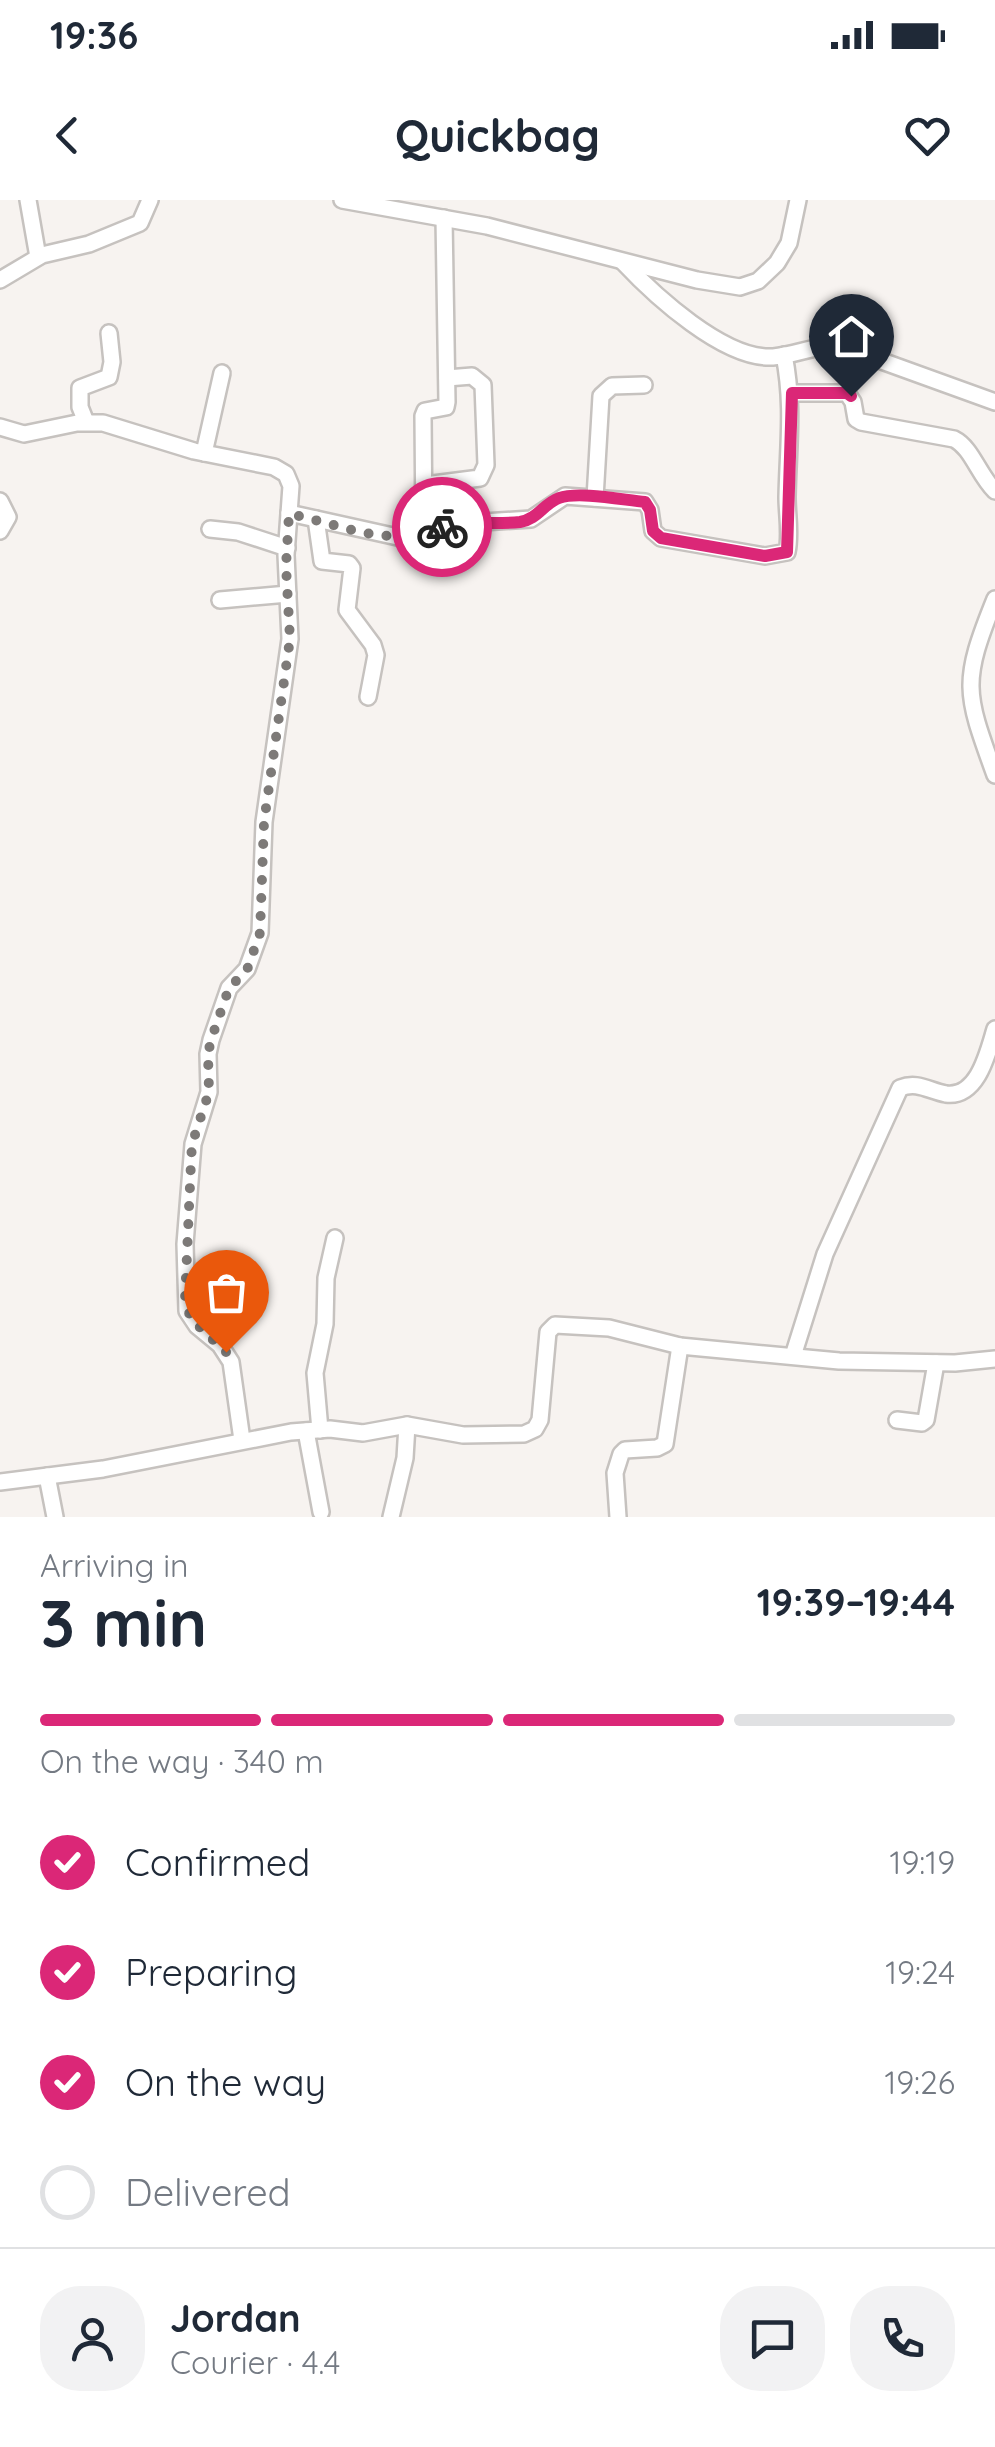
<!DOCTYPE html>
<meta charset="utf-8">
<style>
:root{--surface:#fff;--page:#f2f2f3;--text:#1f2937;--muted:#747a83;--line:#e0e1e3;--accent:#db2777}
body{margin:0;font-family:Quicksand,sans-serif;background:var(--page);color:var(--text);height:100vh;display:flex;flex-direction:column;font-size:38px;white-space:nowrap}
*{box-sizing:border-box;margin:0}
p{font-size:32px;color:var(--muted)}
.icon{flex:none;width:55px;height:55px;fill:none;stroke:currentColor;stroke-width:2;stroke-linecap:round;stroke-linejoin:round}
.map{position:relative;height:1317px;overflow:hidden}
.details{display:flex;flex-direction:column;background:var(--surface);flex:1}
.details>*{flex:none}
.pin{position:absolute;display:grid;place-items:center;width:85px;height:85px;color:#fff;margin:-102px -42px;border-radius:50% 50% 50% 0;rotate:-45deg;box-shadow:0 0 10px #0007}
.pin .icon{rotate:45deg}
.courier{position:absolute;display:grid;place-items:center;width:100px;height:100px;margin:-50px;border:8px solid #db2777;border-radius:50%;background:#fff;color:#222;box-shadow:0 2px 12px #0007}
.overview em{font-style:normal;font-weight:700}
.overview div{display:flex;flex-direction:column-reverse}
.overview{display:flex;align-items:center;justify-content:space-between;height:170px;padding:0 40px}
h1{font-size:65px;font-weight:700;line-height:75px}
.bar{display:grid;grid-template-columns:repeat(4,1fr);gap:15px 10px;align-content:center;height:120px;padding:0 40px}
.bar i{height:12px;border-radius:8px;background:var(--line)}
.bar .current{background:var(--accent)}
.bar p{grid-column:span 4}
.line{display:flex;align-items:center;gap:25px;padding:0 40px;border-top:2px solid var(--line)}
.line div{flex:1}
.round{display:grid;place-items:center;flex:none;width:105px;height:105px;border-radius:40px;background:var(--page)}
ol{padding:0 40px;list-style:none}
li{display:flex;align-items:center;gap:30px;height:110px}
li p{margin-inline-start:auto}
li .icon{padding:10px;border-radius:50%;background:var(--accent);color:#fff;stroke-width:4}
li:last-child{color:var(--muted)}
li i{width:55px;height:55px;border:5px solid var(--line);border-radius:50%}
.status{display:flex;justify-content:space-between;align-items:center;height:70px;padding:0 50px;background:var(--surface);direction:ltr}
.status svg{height:28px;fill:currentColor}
header{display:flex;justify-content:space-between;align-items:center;height:130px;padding:0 40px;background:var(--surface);font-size:45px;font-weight:700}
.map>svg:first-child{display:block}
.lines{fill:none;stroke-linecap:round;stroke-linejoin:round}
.minor-casing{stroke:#c6c2bf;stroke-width:20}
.minor{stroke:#fff;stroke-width:15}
.done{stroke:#7d7a78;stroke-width:10;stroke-dasharray:0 18}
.route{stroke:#db2777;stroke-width:12}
</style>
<div class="status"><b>19:36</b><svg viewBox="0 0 49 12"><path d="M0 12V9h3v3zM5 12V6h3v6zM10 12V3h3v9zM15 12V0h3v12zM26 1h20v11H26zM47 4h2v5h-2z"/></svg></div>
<header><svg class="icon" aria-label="back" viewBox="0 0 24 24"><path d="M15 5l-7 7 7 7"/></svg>Quickbag<svg class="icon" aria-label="heart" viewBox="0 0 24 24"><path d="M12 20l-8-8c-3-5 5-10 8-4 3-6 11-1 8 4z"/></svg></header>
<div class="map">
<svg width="995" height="1317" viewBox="0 0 995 1317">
<rect width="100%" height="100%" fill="#f7f3f0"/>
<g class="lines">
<defs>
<g id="minor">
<path d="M28,0l10,57"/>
<path d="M342,0l145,26 210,54 43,7 18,-6 19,-18 12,-20 9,-43"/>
<path d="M623,62c31,33 101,98 150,95 25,-2 45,-14 70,-10l152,55"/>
<path d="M0,80l42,-25 47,-11 51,-21 10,-23"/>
<path d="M792,193h55l6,9 3,17 5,3 93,17c18,9 24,35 41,52"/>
<path d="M86,222l-6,-15v-19l29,-11 3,-15 -3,-29"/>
<path d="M0,227l24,7 53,-11h26l91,28 80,16 12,7 5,12 -5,69 4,84 -26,183 -4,111 -13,36 -18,19 -18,52 -3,14 1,38 -16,52 -8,100 2,67 10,15 23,19 11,17 11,78"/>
<path d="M204,253l18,-80"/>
<path d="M425,285l55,-7 6,-13 -3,-80 -11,-9 -25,2"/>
<path d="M595,298l6,-102 11,-10 32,-1"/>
<path d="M0,301l8,16 -8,14"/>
<path d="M289,313l113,25 51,-14 78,-5 34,-23 80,6 5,8 3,21 8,7 104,18 22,-4c4,-18 0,-37 0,-55 1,-50 7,-92 -3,-142"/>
<path d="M316,319l6,42 27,3 3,4 -5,42 26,35 3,10 -8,42"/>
<path d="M210,329l28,3 49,16"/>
<path d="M424,333l-1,-117 2,-5 21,-4 1,-5 -3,-184"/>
<path d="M995,399c-34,84 -30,93 0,176"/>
<path d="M220,400l68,-6"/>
<path d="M793,1156l32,-102 75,-166c18,-7 29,3 46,6 32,4 42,-42 49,-65"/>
<path d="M897,1220l25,3 4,-3 10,-57"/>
<path d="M320,1230l-5,-57 10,-49 1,-46 9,-40"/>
<path d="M306,1231l15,81"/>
<path d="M47,1276l8,41"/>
<path d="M0,1282l103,-13 188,-37 39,-3 33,4 44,-8 56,10 61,-1 11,-5 5,-9 8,-88 7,-7 54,3 71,18 159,15 116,2 40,-4"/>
<path d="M391,1317l14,-59 2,-33"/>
<path d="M618,1317l-3,-44 6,-19 4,-4 32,-2 8,-4 15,-98"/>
</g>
</defs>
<!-- minor casing -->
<use href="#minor" class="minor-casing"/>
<!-- minor -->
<use href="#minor" class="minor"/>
</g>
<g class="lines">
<!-- done -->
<path class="done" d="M226,1152l-35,-33 -6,-19 6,-138 1,-18 17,-52 -1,-38 3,-14 18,-52 18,-18 13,-37 4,-111 26,-183 -4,-73 3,-52c57,11 95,35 153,13"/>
<!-- route -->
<path class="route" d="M442,327c25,-7 52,-2 78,-5 18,-3 23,-18 39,-24 20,-7 64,2 86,4l5,8 3,21 8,7 104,18 22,-4 5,-159h55l4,3"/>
</g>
</svg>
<div class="pin" style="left:226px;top:1152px;background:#ea580c"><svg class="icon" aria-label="bag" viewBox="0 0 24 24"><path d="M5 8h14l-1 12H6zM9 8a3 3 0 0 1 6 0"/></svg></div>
<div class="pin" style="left:851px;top:196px;background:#1f2937"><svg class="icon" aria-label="home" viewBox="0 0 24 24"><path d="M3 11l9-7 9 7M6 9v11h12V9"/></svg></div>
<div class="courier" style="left:442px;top:327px"><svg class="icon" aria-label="bike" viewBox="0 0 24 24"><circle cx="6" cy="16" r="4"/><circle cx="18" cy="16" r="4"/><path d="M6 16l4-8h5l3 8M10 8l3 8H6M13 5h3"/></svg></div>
</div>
<section class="details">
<div class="overview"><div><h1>3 min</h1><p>Arriving in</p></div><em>19:39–19:44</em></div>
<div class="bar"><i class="current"></i><i class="current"></i><i class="current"></i><i></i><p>On the way · 340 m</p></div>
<ol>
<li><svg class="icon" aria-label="check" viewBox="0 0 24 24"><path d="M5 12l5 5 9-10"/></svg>Confirmed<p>19:19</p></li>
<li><svg class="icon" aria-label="check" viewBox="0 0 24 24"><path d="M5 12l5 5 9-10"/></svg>Preparing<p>19:24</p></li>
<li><svg class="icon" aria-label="check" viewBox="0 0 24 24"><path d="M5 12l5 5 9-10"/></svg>On the way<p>19:26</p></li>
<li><i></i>Delivered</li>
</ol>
<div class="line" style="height:180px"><a class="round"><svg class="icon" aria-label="person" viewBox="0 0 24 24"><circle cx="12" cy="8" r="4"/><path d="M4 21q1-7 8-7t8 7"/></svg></a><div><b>Jordan</b><p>Courier · 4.4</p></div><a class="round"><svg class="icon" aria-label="chat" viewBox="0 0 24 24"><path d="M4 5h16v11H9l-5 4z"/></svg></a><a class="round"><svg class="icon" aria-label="phone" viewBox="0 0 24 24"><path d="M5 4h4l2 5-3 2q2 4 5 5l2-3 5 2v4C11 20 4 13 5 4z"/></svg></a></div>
</section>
